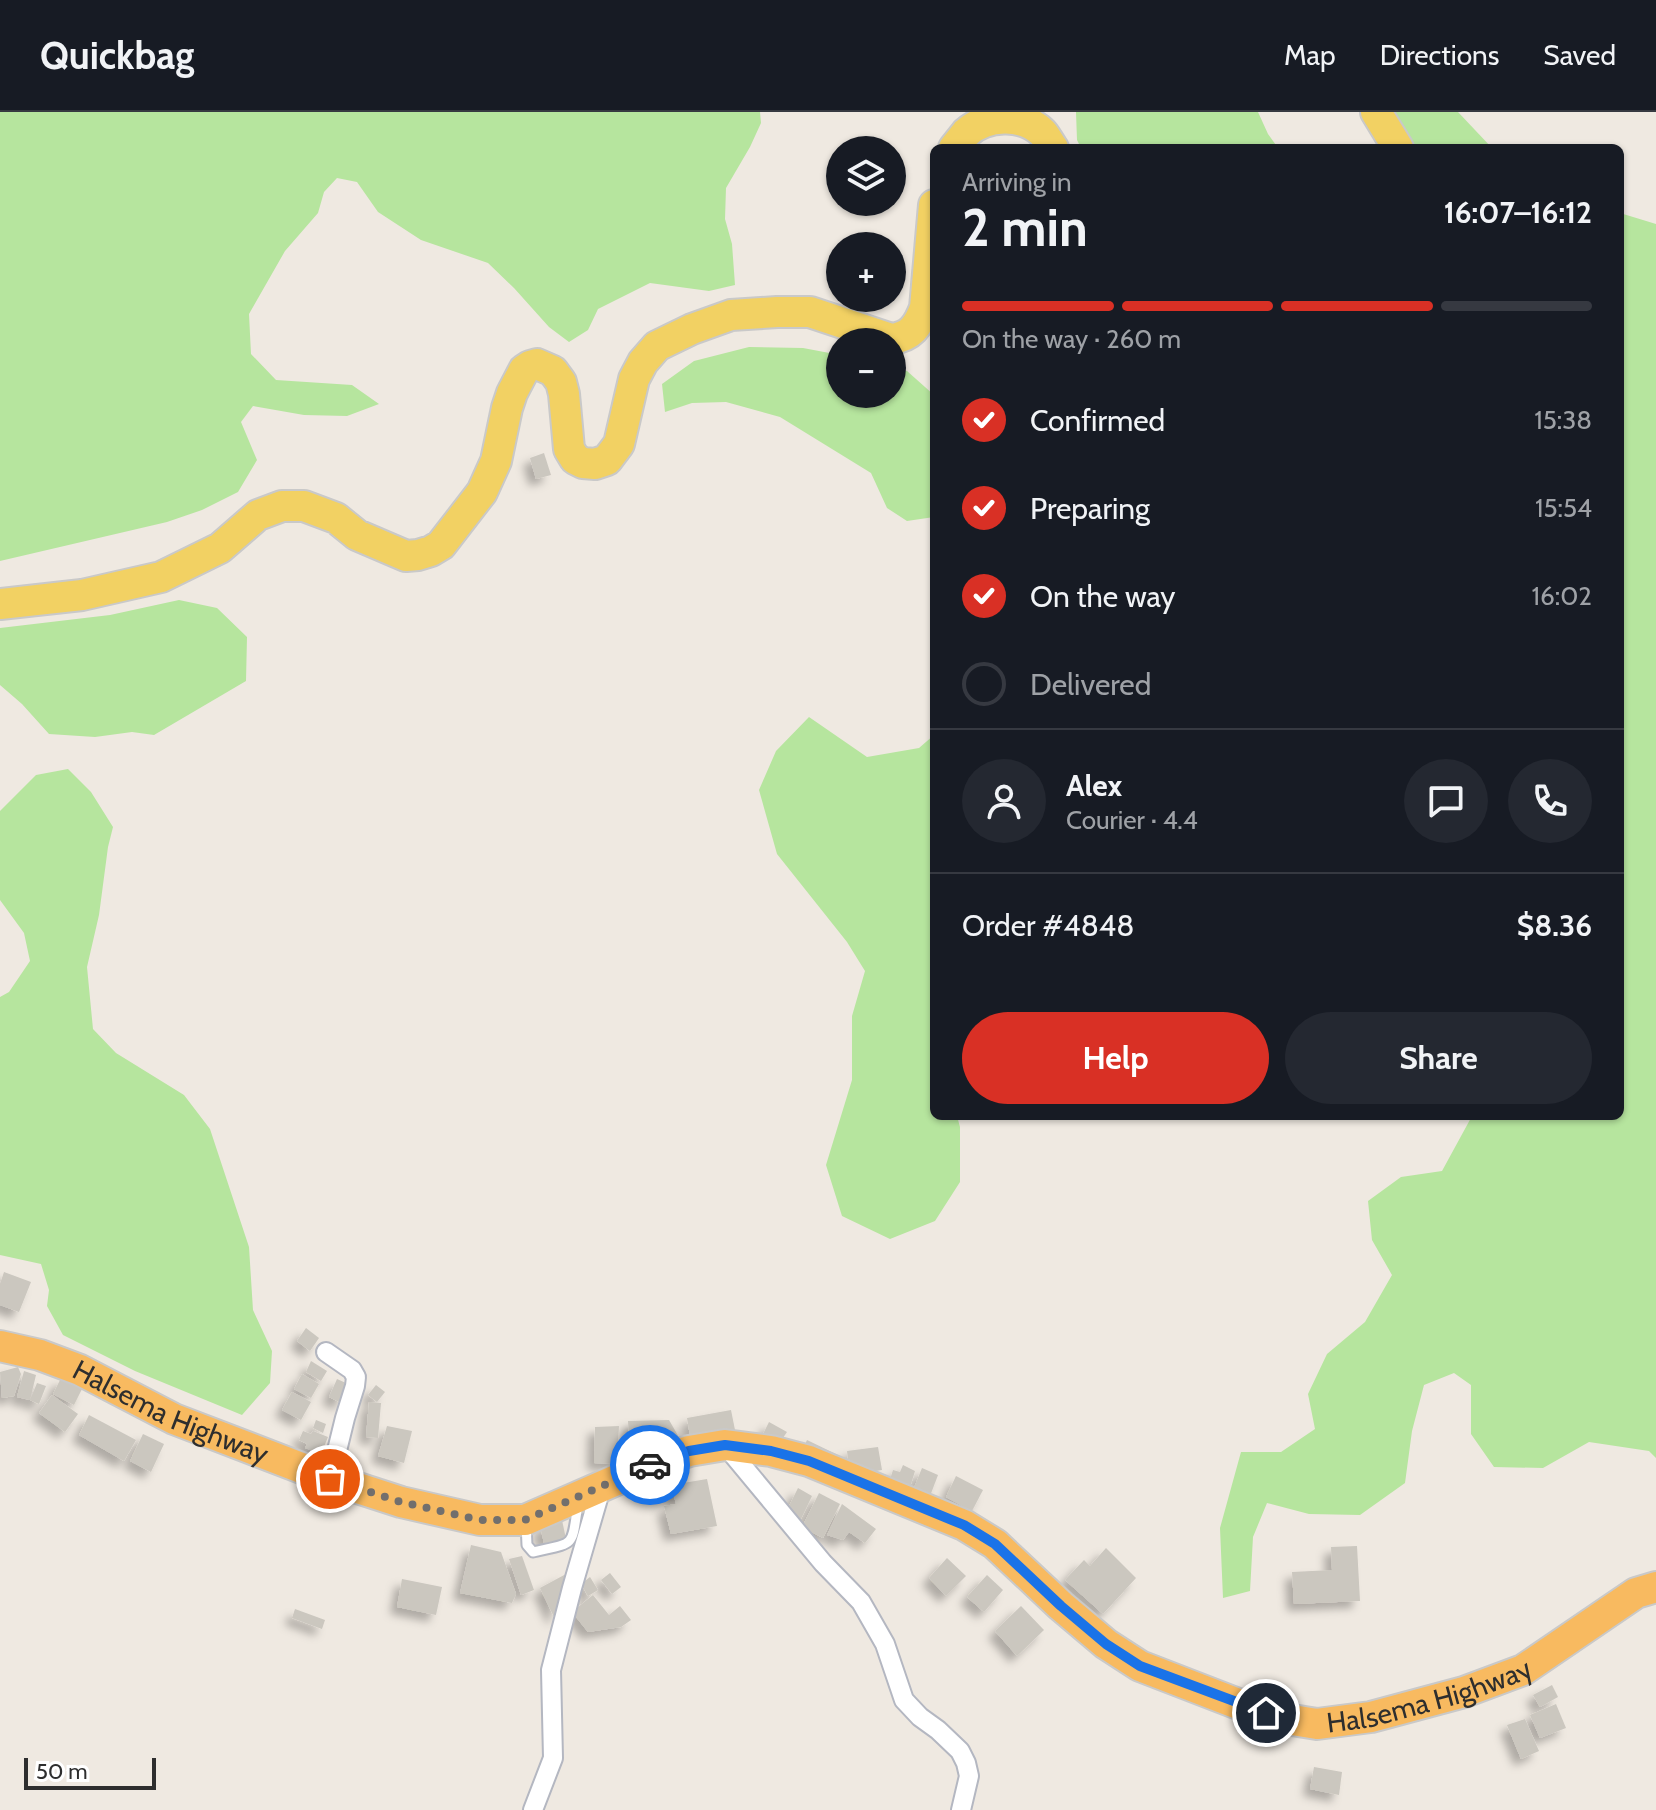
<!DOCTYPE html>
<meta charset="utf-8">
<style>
:root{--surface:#171b24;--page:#242831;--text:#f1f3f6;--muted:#9ea1a6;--line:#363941;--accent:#d93025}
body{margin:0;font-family:Cabin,sans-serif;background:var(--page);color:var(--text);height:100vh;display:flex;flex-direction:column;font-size:30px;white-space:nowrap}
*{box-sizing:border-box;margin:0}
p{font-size:26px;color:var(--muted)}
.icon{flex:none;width:44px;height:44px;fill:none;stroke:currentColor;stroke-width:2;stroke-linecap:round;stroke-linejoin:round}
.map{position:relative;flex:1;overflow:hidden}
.drawer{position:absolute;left:930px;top:32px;width:694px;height:976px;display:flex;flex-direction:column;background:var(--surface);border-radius:12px;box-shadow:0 2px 6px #0004}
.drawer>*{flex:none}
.buttons{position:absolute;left:826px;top:24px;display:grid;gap:16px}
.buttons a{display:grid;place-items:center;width:80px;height:80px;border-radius:50%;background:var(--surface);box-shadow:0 2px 6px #0004;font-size:40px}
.scale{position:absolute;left:24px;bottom:20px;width:132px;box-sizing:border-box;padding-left:8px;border:4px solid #2e2e2e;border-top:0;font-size:22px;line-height:28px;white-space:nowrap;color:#2e2e2e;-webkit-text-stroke:6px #fff;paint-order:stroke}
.pin{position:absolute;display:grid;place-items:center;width:68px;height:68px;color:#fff;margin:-34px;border:4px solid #fff;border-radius:50%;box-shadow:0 2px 8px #0007}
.courier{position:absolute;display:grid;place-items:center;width:80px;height:80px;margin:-40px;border:6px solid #1a73e8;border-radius:50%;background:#fff;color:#222;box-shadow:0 2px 10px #0007}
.headline em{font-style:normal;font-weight:700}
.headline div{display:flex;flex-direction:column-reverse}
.headline{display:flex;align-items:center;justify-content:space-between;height:136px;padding:0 32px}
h1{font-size:52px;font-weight:700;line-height:60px}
.bar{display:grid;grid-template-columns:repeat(4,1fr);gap:12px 8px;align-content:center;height:96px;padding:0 32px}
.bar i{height:10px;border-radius:6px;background:var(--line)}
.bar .current{background:var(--accent)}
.bar p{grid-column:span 4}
.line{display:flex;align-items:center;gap:20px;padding:0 32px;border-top:2px solid var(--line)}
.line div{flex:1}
.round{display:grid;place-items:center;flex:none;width:84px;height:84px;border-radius:42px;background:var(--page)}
ol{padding:0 32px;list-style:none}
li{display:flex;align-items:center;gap:24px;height:88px}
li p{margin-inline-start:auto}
li .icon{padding:8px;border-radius:50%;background:var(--accent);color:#fff;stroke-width:4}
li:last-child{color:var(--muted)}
li i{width:44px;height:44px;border:4px solid var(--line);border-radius:50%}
.primary-button{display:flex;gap:16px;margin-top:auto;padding:16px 32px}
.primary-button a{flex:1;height:92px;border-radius:48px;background:var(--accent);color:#fff;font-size:32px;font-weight:700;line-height:92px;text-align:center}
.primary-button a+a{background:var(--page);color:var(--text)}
header{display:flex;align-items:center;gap:48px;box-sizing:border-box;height:112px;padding:0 40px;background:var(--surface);border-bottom:2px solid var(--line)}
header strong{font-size:38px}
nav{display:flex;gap:44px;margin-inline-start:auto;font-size:28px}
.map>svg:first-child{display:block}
.green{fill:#b6e59e}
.building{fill:#cbc7bf;filter:url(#shadow)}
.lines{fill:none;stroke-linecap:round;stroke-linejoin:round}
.service-casing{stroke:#b4b7c1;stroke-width:13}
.minor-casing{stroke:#b4b7c1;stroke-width:22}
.primary-casing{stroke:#c9c9c9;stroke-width:34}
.trunk-casing{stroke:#c9c9c9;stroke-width:34}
.service{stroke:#fff;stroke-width:9}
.minor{stroke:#fff;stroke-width:18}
.primary{stroke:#f2d163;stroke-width:30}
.trunk{stroke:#f8ba60;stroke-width:30}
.done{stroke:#726f6d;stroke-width:8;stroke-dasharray:0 14.4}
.route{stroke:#1a73e8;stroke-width:10}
.labels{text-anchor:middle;stroke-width:6;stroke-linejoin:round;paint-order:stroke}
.street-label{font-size:28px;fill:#2e2e2e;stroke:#fff}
</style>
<header>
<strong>Quickbag</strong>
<nav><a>Map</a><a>Directions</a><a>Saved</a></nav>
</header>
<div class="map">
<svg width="1656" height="1698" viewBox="0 0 1656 1698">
<defs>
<filter id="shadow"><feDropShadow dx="-7" dy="7" stdDeviation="4" flood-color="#0004"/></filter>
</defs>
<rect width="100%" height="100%" fill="#efe9e1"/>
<!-- green -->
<g class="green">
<path d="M0,0h760l1,11 -11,24 -24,41 -1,31 7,25 3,41 -26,6 -59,-8 -52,26 -10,21 -19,12 -20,-15 -35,-39 -26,-25 -67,-23 -43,-28 -21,-30 -20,-4 -13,14 -6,21 -33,38 -36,63 2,40 25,26 76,5 27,19 -32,12 -43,-1 -51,-9 -12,16 16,38 -19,32 -36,18 -35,12 -167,39z"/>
<path d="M1076,0h182l10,22 10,14h-197l-4,-8z"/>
<path d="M1392,0h66l34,36h-78z"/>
<path d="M1620,101l36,11v1234l-7,-7 -60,-9 -46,26 -49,-1 -23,-33v-49l-17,-12 -30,12 -12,46 -7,52 -45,32 -51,-1 -42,-11 -14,34 -3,54 -27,7 -3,-70 21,-76h40l34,-23 -7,-35 19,-40 38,-32 27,-47 -20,-35 -4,-39 33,-24 41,-6 30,-55h148z"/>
<path d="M749,235l54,1 37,7v39h52v-27l15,4 27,24v122l-27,4 -20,-13 -16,-35 -91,-56 -54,-15 -34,1 -27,9 -3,-28 32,-23z"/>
<path d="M179,488l38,8 30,29 -1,44 -92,54 -22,-3 -37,5 -46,-3 -27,-30 -22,-19v-57l110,-13z"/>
<path d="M809,605l58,40 52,-9 15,-13v381h23l3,11v55l-25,39 -45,18 -48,-23 -16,-51 26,-85v-64l13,-45 -18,-29 -70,-88 -18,-64 17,-39z"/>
<path d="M68,657l23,23 22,35 -5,20 -9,68 -12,52 6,62 23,24 68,42 26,34 39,118 4,63 19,41 -2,32 -28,32 -107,-44 -72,-36 -16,-29 2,-16 -8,-26 -41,-9v-258l9,-5 21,-31 -6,-28 -24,-33v-89l36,-36z"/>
</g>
<!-- building -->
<g class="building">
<path d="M544,341l7,22 -15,4 -6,-21z"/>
<path d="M4,1160l27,10 -12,30 -19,-7v-21z"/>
<path d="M306,1216l13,10 -9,13 -13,-10z"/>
<path d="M311,1249l16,10 -6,10 -15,-9z"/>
<path d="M18,1255l3,7 -7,22 -12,2 -2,-26z"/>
<path d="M24,1259l12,4 -6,25 -13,-3z"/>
<path d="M302,1262l17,10 -8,14 -17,-9z"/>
<path d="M61,1266l21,11 -8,16 -21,-11z"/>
<path d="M337,1267l11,5 -7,19 -12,-6z"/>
<path d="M37,1271l9,3 -7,18 -9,-4z"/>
<path d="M376,1273l9,7 -8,10 -9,-7z"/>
<path d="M292,1280l19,10 -10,18 -19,-10z"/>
<path d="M52,1283l26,19 -13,18 -26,-19z"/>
<path d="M369,1290l12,1 -3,35 -12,-1z"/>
<path d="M731,1298l5,25 -45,7 -4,-24z"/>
<path d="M89,1303l47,25 -12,21 -45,-26z"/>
<path d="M316,1308l10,4 -3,9 -10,-5z"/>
<path d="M669,1308l14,24 -7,8 -46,2 -2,-33z"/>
<path d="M769,1310l18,10 -11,16 -15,-10z"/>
<path d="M387,1314l25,5 -8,32 -26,-7z"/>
<path d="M619,1314l-2,38 -23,-1 1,-36z"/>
<path d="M303,1319l8,3 2,-3 15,6 -7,17 -16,-6 2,-4 -8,-4z"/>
<path d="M143,1322l21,10 -13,28 -21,-11z"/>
<path d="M807,1328l33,16 -7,14 -33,-15z"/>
<path d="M878,1335l4,23 -32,5 -3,-24z"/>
<path d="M903,1353l12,6 -8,26 -20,-8 6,-19 7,2z"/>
<path d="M922,1356l16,7 -11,29 -17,-6z"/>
<path d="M956,1364l27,14 -11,21 -26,-14z"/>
<path d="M707,1367l10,47 -46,8 -7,-28 12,-2 -5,-19z"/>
<path d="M798,1376l14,8 -13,27 -11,-15z"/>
<path d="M819,1381l21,11 -17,34 -21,-11z"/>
<path d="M842,1392l34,25 -11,14 -16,-11 -6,8 -16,-5z"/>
<path d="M562,1408l4,19 -22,4 -4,-17z"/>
<path d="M471,1433l30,7 15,42 -4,9 -52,-10z"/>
<path d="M1357,1434l3,55 -66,3 -2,-32 40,-2 -1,-23z"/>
<path d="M1106,1436l30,30 -33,36 -38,-34 19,-20 6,6z"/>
<path d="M522,1444l12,34 -13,5 -12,-36z"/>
<path d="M947,1446l19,18 -20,20 -17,-18z"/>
<path d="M610,1461l11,14 -9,7 -11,-14z"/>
<path d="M566,1462l-11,45 -15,-31z"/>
<path d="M987,1463l16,15 -19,22 -17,-15z"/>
<path d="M590,1465l8,13 -10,6 -7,-12z"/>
<path d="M402,1467l40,8 -6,28 -39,-8z"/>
<path d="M593,1483l16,20 11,-9 11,14 -10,7 -33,5 -16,-20z"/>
<path d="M1021,1494l23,24 -27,26 -22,-25z"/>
<path d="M295,1497l30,11 -3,9 -30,-11z"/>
<path d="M1552,1573l6,12 -18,10 -7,-12z"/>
<path d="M1556,1592l10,24 -26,10 -10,-23z"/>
<path d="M1525,1607l14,32 -18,8 -14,-34z"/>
<path d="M1314,1655l28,5 -3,23 -29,-6z"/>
</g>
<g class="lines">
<defs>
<path id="service" d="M526,1411l1,22 6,7c44,-10 38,-4 45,-48"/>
<g id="minor">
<path d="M326,1240l26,18 4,7 -1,9 -10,32 -15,61"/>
<path d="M725,1333l98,118 38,39 24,42 19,56 16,17 18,13 22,21 6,12 3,13 -8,34"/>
<path d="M533,1698l20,-52 -2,-88 21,-82 30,-103"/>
</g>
<g id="primary">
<path d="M1376,0l22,36"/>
<path d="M954,36c4,-5 8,-10 12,-15 20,-18 56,-20 76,-1 4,4 7,11 11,16"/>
<path d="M0,492l82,-9 79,-18 59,-29 38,-33 24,-9h22l32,12 21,17 49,21 12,-1 13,-4 10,-6 41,-53 14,-31 11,-53 5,-15 12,-23 6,-4 7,-2 16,7 8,11 3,12 5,55 6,10 8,4 12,1 12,-4 12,-16 15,-65 9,-17 14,-16 35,-17 39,-14 46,-3h33l81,27c20,-2 27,-13 34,-31l9,-103"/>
</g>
<g id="trunk">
<path id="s1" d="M0,1234l40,9 40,15 94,49 156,60 71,23 79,18h45l137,-60 27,-9 36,-6 46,6 38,10 155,64 31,19 66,62 45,38 34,22 106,41 40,12 31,5 54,-7 93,-25 59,-22 113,-77 20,-6"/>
</g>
</defs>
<!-- service casing -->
<use href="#service" class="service-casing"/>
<!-- minor casing -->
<use href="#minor" class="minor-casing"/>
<!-- primary casing -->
<use href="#primary" class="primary-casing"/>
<!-- trunk casing -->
<use href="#trunk" class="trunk-casing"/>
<!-- service -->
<use href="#service" class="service"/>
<!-- minor -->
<use href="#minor" class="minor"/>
<!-- primary -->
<use href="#primary" class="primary"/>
<!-- trunk -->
<use href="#trunk" class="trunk"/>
</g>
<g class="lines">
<!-- done -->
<path class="done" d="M330,1367l71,23 79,18h45l125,-55"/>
<!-- route -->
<path class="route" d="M650,1353l39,-14 36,-6 46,6 38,10 155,64 31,19 66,62 45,38 34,22 126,47"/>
</g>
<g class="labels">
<!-- street labels -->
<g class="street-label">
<text dy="10" stroke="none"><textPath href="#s1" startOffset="184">Halsema Highway</textPath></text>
<text dy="10" stroke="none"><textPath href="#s1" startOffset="1554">Halsema Highway</textPath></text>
</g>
</g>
</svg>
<div class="buttons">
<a><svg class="icon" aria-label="layers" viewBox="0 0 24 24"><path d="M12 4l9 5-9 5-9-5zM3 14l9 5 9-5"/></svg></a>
<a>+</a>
<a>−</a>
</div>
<div class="scale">50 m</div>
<div class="pin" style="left:330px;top:1367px;background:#ea580c"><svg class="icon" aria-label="bag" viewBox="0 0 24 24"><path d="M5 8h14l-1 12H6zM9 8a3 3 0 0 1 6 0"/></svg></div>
<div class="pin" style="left:1266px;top:1601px;background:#1f2937"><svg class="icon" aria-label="home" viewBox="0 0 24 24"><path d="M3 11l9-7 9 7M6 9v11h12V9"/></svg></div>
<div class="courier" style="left:650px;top:1353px"><svg class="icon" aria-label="car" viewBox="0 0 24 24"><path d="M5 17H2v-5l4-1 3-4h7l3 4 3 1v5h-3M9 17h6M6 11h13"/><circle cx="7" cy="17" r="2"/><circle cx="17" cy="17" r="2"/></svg></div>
<section class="drawer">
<div class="headline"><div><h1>2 min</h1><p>Arriving in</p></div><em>16:07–16:12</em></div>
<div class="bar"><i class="current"></i><i class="current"></i><i class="current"></i><i></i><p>On the way · 260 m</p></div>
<ol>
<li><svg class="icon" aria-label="check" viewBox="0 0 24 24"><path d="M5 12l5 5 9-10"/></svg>Confirmed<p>15:38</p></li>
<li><svg class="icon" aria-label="check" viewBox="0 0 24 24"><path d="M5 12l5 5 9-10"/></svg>Preparing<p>15:54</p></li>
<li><svg class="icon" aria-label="check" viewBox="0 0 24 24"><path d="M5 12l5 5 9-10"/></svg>On the way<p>16:02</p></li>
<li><i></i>Delivered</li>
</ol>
<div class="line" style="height:144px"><a class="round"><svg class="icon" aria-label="person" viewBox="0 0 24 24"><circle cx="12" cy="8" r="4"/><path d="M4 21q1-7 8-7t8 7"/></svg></a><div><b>Alex</b><p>Courier · 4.4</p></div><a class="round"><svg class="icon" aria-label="chat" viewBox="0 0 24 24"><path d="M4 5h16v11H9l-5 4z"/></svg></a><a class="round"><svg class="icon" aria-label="phone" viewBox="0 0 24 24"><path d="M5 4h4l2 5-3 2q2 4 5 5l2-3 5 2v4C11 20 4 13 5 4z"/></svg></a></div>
<div class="line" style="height:104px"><div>Order #4848</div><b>$8.36</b></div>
<div class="primary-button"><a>Help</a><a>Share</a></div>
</section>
</div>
